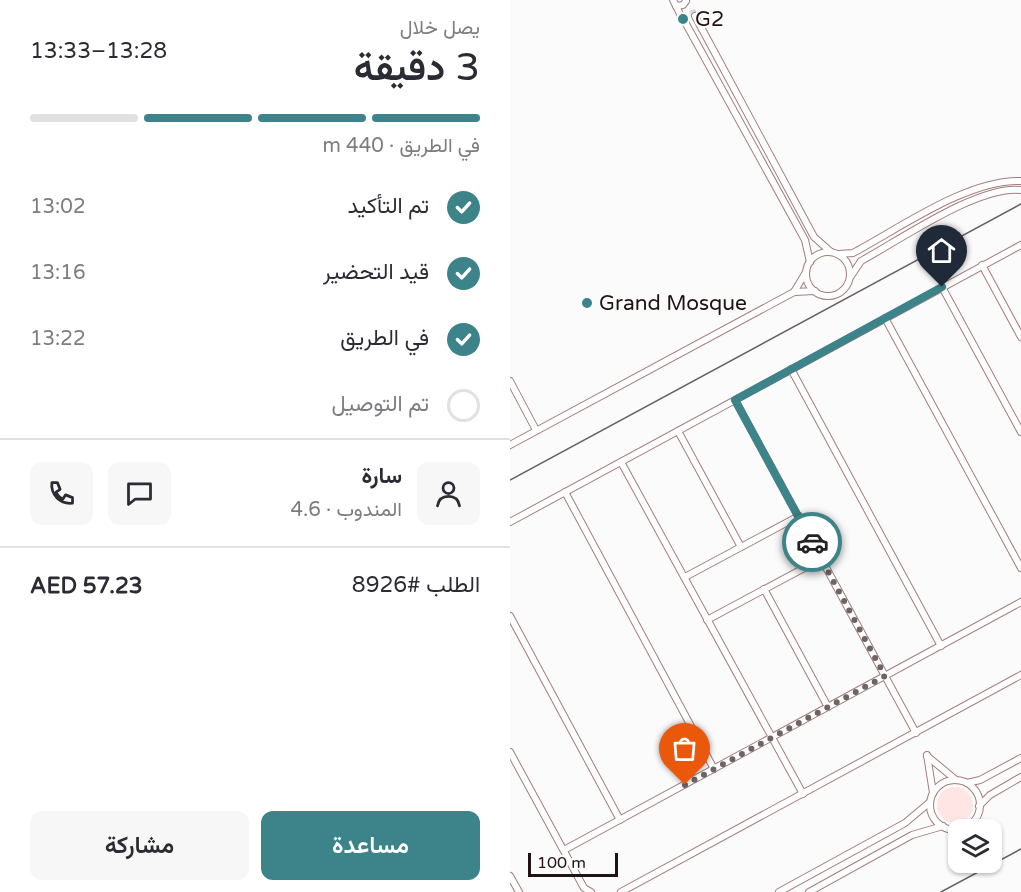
<!DOCTYPE html>
<html lang="ar">
<meta charset="utf-8">
<style>
:root{--surface:#fff;--page:#f7f7f7;--text:#2b2b33;--muted:#7c7c81;--line:#e1e1e2;--accent:#3c8489}
body{margin:0;font-family:"Varela Round",Vazirmatn,sans-serif;background:var(--page);color:var(--text);direction:rtl;height:100vh;display:flex;flex-direction:column;font-size:22px;white-space:nowrap}
*{box-sizing:border-box;margin:0}
p{font-size:20px;color:var(--muted)}
.icon{flex:none;width:33px;height:33px;fill:none;stroke:currentColor;stroke-width:2;stroke-linecap:round;stroke-linejoin:round}
.map{position:relative;flex:1;overflow:hidden;direction:ltr}
.sheet{display:flex;flex-direction:column;background:var(--surface);width:510px}
.sheet>*{flex:none}
.controls{position:absolute;left:438px;top:819px;display:grid;gap:12px}
.controls a{display:grid;place-items:center;width:54px;height:54px;border-radius:12px;background:var(--surface);box-shadow:0 2px 4px #0004;font-size:30px}
.scale{position:absolute;left:18px;bottom:15px;width:90px;box-sizing:border-box;padding-left:6px;border:3px solid #211312;border-top:0;font-size:16px;line-height:21px;white-space:nowrap;color:#211312;-webkit-text-stroke:4px #fbfbfb;paint-order:stroke}
.pin{position:absolute;display:grid;place-items:center;width:51px;height:51px;color:#fff;margin:-62px -26px;border-radius:50% 50% 50% 0;rotate:-45deg;box-shadow:0 0 6px #0007}
.pin .icon{rotate:45deg}
.courier{position:absolute;display:grid;place-items:center;width:60px;height:60px;margin:-30px;border:4px solid #3c8489;border-radius:50%;background:#fff;color:#222;box-shadow:0 2px 8px #0007}
.overview em{font-style:normal;font-weight:600}
.overview div{display:flex;flex-direction:column-reverse}
.overview{display:flex;align-items:center;justify-content:space-between;height:102px;padding:0 30px}
h1{font-size:39px;font-weight:600;line-height:45px}
.bar{display:grid;grid-template-columns:repeat(4,1fr);gap:9px 6px;align-content:center;height:72px;padding:0 30px}
.bar i{height:8px;border-radius:4px;background:var(--line)}
.bar .on{background:var(--accent)}
.bar p{grid-column:span 4}
.line{display:flex;align-items:center;gap:15px;padding:0 30px;border-top:2px solid var(--line)}
.line div{flex:1}
.round{display:grid;place-items:center;flex:none;width:63px;height:63px;border-radius:12px;background:var(--page)}
ol{padding:0 30px;list-style:none}
li{display:flex;align-items:center;gap:18px;height:66px}
li p{margin-inline-start:auto}
li .icon{padding:6px;border-radius:50%;background:var(--accent);color:#fff;stroke-width:4}
li:last-child{color:var(--muted)}
li i{width:33px;height:33px;border:3px solid var(--line);border-radius:50%}
.action{display:flex;gap:12px;margin-top:auto;padding:12px 30px}
.action a{flex:1;height:69px;border-radius:12px;background:var(--accent);color:#fff;font-size:24px;font-weight:600;line-height:69px;text-align:center}
.action a+a{background:var(--page);color:var(--text)}
main{display:flex;flex:1;min-height:0}
.map>svg:first-child{display:block}
.green{fill:#ffe5e4}
.lines{fill:none;stroke-linecap:round;stroke-linejoin:round}
.street-tunnel{stroke:#dad8d8;stroke-width:6;stroke-dasharray:6 3;stroke-linecap:butt}
.street-casing{stroke:#a47d7b;stroke-width:8}
.street{stroke:#fff;stroke-width:6}
.tram{stroke:#695f5f;stroke-width:1.5}
.done{stroke:#6d6464;stroke-width:6;stroke-dasharray:0 10.8}
.route{stroke:#3c8489;stroke-width:8}
.poi-dot{fill:#3c8489;stroke:#fbfbfb;stroke-width:2}
.labels{text-anchor:middle;stroke-width:4.5;stroke-linejoin:round;paint-order:stroke}
.poi-label{font-size:21px;fill:#211312;stroke:#fbfbfb;text-anchor:start}
</style>
<main>
<div class="map">
<svg width="511" height="892" viewBox="0 0 511 892">
<rect width="100%" height="100%" fill="#fbfbfb"/>
<!-- green -->
<circle class="green" cx="445" cy="805" r="18"/>
<g class="lines">
<!-- street-tunnel -->
<path class="street-tunnel" d="M182,10l3,6"/>
<defs>
<g id="street">
<path d="M163,0l8,16"/>
<path d="M166,6l7,-1 3,-4"/>
<path d="M185,16l119,221 17,15"/>
<path d="M175,22l120,218 5,22"/>
<circle cx="318" cy="274" r="22"/>
<path d="M328,254l15,-1c47,-25 115,-74 168,-72"/>
<path d="M472,265l39,72"/>
<path d="M341,276l10,-15c39,-21 117,-76 160,-71"/>
<path d="M432,287l79,145"/>
<path d="M284,292l12,-20"/>
<path d="M375,318l136,250"/>
<path d="M281,369l150,277"/>
<path d="M0,381l26,49"/>
<path d="M225,400l181,333"/>
<path d="M168,431l63,116"/>
<path d="M0,445l284,-153 21,-1"/>
<path d="M111,462l182,332"/>
<path d="M55,492l149,277"/>
<path d="M0,522l511,-277"/>
<path d="M175,577l114,-61"/>
<path d="M254,589l64,118"/>
<path d="M0,616l110,204"/>
<path d="M197,620l114,-61"/>
<path d="M0,752l74,136 7,4"/>
<path d="M417,755l6,38"/>
<path d="M417,756l29,24"/>
<circle cx="445" cy="805" r="25"/>
<path d="M457,783l13,-3 41,-22"/>
<path d="M469,806l11,-11 31,-18"/>
<path d="M54,850l457,-248"/>
<path d="M0,876l9,16"/>
<path d="M111,892l400,-217"/>
<path d="M269,892l126,-69 25,-21"/>
<path d="M299,892l103,-57 31,-9"/>
</g>
</defs>
<!-- street casing -->
<use href="#street" class="street-casing"/>
<!-- street -->
<use href="#street" class="street"/>
<!-- tram -->
<g class="tram">
<path d="M0,480l511,-276"/>
<path d="M431,892l80,-43"/>
</g>
</g>
<g class="lines">
<!-- done -->
<path class="done" d="M175,785l200,-109 -73,-134"/>
<!-- route -->
<path class="route" d="M302,542l-77,-142 207,-113"/>
</g>
<!-- markers -->
<g class="poi-dot">
<circle cx="173" cy="19" r="6"/>
<circle cx="77" cy="303" r="6"/>
</g>
<g class="labels">
<!-- poi labels -->
<g class="poi-label">
<text x="185" y="26">G2</text>
<text x="89" y="310">Grand Mosque</text>
</g>
</g>
</svg>
<div class="controls">
<a><svg class="icon" aria-label="layers" viewBox="0 0 24 24"><path d="M12 4l9 5-9 5-9-5zM3 14l9 5 9-5"/></svg></a>
</div>
<div class="scale">100 m</div>
<div class="pin" style="left:175px;top:785px;background:#ea580c"><svg class="icon" aria-label="bag" viewBox="0 0 24 24"><path d="M5 8h14l-1 12H6zM9 8a3 3 0 0 1 6 0"/></svg></div>
<div class="pin" style="left:432px;top:287px;background:#1f2937"><svg class="icon" aria-label="home" viewBox="0 0 24 24"><path d="M3 11l9-7 9 7M6 9v11h12V9"/></svg></div>
<div class="courier" style="left:302px;top:542px"><svg class="icon" aria-label="car" viewBox="0 0 24 24"><path d="M5 17H2v-5l4-1 3-4h7l3 4 3 1v5h-3M9 17h6M6 11h13"/><circle cx="7" cy="17" r="2"/><circle cx="17" cy="17" r="2"/></svg></div>
</div>
<section class="sheet">
<div class="overview"><div><h1>3 دقيقة</h1><p>يصل خلال</p></div><em>13:28–13:33</em></div>
<div class="bar"><i class="on"></i><i class="on"></i><i class="on"></i><i></i><p>في الطريق · 440 m</p></div>
<ol>
<li><svg class="icon" aria-label="check" viewBox="0 0 24 24"><path d="M5 12l5 5 9-10"/></svg>تم التأكيد<p>13:02</p></li>
<li><svg class="icon" aria-label="check" viewBox="0 0 24 24"><path d="M5 12l5 5 9-10"/></svg>قيد التحضير<p>13:16</p></li>
<li><svg class="icon" aria-label="check" viewBox="0 0 24 24"><path d="M5 12l5 5 9-10"/></svg>في الطريق<p>13:22</p></li>
<li><i></i>تم التوصيل</li>
</ol>
<div class="line" style="height:108px"><a class="round"><svg class="icon" aria-label="person" viewBox="0 0 24 24"><circle cx="12" cy="8" r="4"/><path d="M4 21q1-7 8-7t8 7"/></svg></a><div><b>سارة</b><p>المندوب · 4.6</p></div><a class="round"><svg class="icon" aria-label="chat" viewBox="0 0 24 24"><path d="M4 5h16v11H9l-5 4z"/></svg></a><a class="round"><svg class="icon" aria-label="phone" viewBox="0 0 24 24"><path d="M5 4h4l2 5-3 2q2 4 5 5l2-3 5 2v4C11 20 4 13 5 4z"/></svg></a></div>
<div class="line" style="height:78px"><div>الطلب #8926</div><b>AED 57.23</b></div>
<div class="action"><a>مساعدة</a><a>مشاركة</a></div>
</section>
</main>
